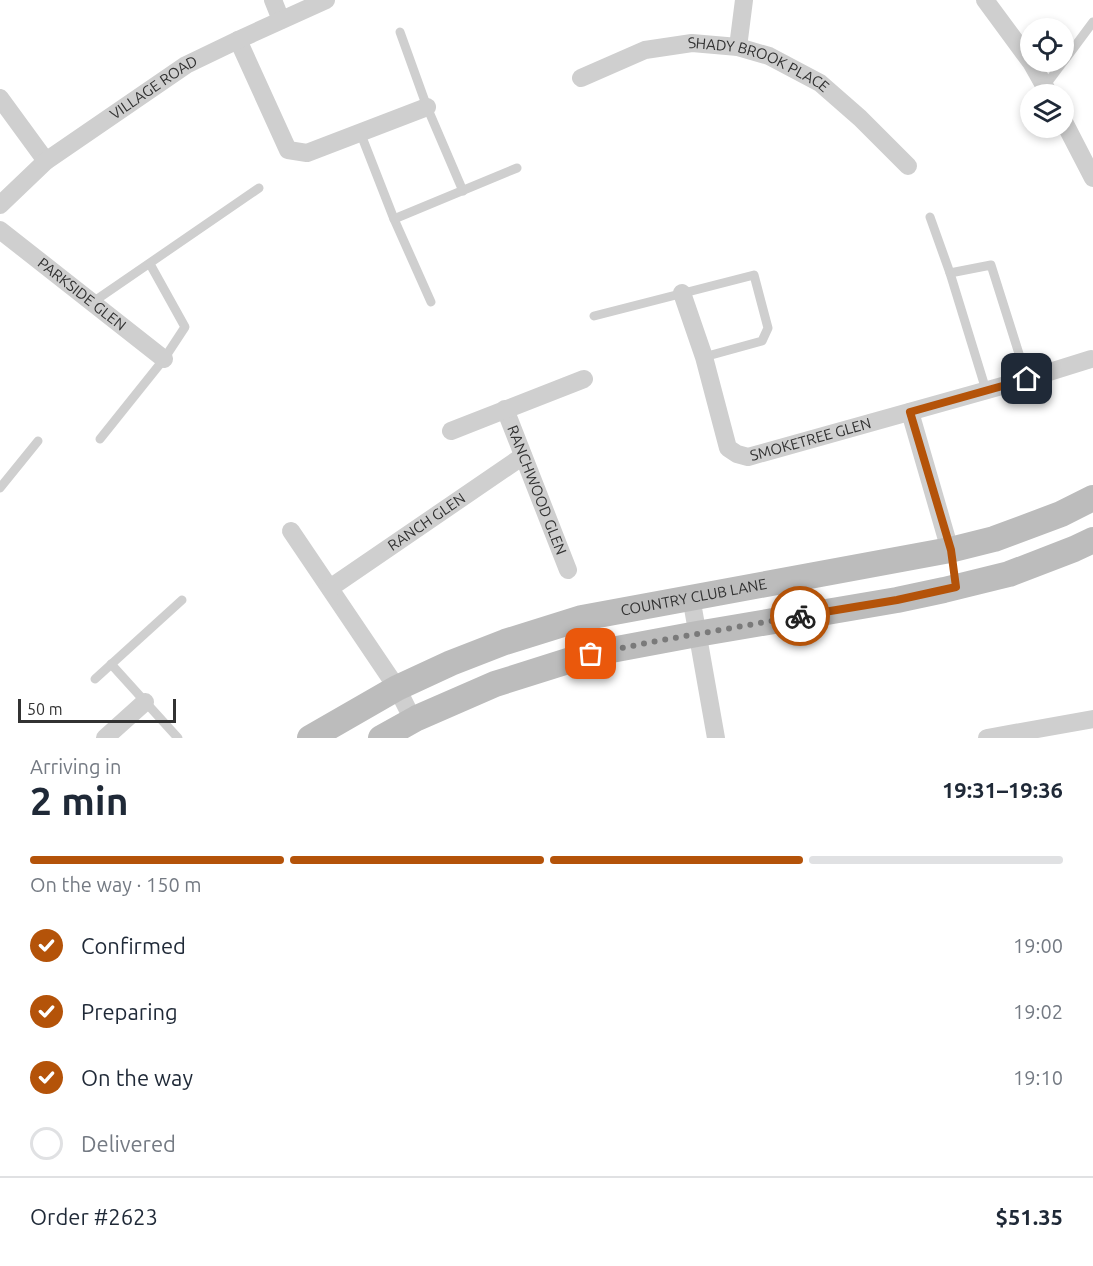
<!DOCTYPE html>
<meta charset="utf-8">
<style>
:root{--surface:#fff;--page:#f2f2f3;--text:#1f2937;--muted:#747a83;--line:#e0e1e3;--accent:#b45309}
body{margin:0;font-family:Ubuntu,sans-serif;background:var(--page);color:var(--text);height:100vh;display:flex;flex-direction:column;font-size:22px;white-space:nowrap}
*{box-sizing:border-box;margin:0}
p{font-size:20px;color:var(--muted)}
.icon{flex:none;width:33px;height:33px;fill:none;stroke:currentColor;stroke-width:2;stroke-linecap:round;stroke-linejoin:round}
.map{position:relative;height:738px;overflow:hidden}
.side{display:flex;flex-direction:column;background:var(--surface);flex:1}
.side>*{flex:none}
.buttons{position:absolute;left:1020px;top:18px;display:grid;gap:12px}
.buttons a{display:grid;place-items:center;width:54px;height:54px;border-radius:50%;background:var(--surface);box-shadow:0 3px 9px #0003;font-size:30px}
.scale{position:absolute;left:18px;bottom:15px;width:158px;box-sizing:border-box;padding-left:6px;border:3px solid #323232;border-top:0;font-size:16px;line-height:21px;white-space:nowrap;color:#323232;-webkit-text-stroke:4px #fff;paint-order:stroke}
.pin{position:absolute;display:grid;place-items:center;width:51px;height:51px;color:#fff;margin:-26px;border-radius:12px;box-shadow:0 3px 9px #0006}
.courier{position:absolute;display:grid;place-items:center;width:60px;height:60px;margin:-30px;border:4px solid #b45309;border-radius:50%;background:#fff;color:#222;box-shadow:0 2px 8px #0007}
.summary em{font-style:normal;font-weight:700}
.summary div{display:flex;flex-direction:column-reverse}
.summary{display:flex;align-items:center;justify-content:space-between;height:102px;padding:0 30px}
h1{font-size:39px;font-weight:700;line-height:45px}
.bar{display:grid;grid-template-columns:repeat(4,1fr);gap:9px 6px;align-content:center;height:72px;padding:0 30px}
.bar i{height:8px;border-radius:4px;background:var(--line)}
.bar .selected{background:var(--accent)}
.bar p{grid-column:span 4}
.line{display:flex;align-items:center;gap:15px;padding:0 30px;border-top:2px solid var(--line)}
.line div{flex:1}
ol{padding:0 30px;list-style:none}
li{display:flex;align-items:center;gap:18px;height:66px}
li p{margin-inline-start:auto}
li .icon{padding:6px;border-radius:50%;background:var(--accent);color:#fff;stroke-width:4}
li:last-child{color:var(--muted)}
li i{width:33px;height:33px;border:3px solid var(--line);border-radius:50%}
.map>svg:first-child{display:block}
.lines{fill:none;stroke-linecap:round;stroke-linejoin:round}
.lane{stroke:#cfcfcf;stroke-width:9}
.street{stroke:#cfcfcf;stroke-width:18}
.secondary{stroke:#bcbcbc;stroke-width:26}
.done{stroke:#7a7a7a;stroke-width:6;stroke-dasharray:0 10.8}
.route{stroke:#b45309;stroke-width:8}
.labels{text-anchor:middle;stroke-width:6;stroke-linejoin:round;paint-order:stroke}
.street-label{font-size:15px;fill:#323232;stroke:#fff}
</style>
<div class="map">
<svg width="1093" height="738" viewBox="0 0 1093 738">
<rect width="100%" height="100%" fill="#fff"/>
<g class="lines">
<!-- lane -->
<g class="lane">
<path d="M400,32l27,75 36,84"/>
<path d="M1064,61l29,-39"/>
<path d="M1045,86l18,-24"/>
<path d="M360,132l34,87 37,83"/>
<path d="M930,217l20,56 36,117"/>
<path d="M394,219l123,-51"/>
<path d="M950,273l41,-8 36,114"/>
<path d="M93,302l166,-114"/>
<path d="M594,316l160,-41 14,53 -6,13 -58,16"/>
<path d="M100,439l64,-80 21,-32 -35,-63"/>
<path d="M0,488l38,-47"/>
<path d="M111,664l67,74"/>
<path d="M95,679l87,-79"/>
</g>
<!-- street -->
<g class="street">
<path d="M273,0l8,20"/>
<path d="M985,0l45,61"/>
<path d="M238,40l50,110 19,3 120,-46"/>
<path d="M738,47l6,-47"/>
<path d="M1031,62l18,32"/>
<path id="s1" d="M581,78l64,-28 47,-7 46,4 31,9 51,27 40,35 48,48"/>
<path d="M0,98l46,63"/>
<path d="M1064,122l29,56"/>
<path id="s2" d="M0,205l46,-44 140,-96 52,-25 88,-40"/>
<path id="s3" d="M0,230l164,129"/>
<path id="s4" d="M682,293l22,64 24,91 9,6 11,3 279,-78 64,-20"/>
<path id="s5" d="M505,409l63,161"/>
<path d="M910,412l40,138"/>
<path d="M451,431l133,-52"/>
<path d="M291,531l106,157 16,32"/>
<path id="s6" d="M330,588l193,-132"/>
<path d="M691,597l25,141"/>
<path d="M105,738l40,-36"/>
<path d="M987,738l106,-19"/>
</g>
<!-- secondary -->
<g class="secondary">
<path id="s7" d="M310,738l87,-50 54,-25 54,-21 77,-24 368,-68 44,-11 67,-25 32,-16"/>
<path d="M381,738l36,-20 78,-34 95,-30 107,-20 200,-34 47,-10 65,-16 65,-25 19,-9"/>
</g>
</g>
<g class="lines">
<!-- done -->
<path class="done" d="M591,654l66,-13 143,-25"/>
<!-- route -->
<path class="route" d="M800,616l97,-16 59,-13 -5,-37 -41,-138 117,-33"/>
</g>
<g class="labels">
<!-- street labels -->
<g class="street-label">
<text dy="5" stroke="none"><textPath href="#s1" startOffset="188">SHADY BROOK PLACE</textPath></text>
<text dy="5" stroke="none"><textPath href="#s2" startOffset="194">VILLAGE ROAD</textPath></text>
<text dy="5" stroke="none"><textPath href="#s3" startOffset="104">PARKSIDE GLEN</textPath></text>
<text dy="5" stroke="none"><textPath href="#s4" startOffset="249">SMOKETREE GLEN</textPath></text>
<text dy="5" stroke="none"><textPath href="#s5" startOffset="87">RANCHWOOD GLEN</textPath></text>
<text dy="5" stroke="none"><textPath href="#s6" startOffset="117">RANCH GLEN</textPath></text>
<text dy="5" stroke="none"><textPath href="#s7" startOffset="412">COUNTRY CLUB LANE</textPath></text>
</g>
</g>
</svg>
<div class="buttons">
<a><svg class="icon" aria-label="locate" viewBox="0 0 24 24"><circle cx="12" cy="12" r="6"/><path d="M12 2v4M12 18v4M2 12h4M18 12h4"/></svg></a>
<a><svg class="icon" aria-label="layers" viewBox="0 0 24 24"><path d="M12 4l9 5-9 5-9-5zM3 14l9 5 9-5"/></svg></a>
</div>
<div class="scale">50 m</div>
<div class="pin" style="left:591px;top:654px;background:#ea580c"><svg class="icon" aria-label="bag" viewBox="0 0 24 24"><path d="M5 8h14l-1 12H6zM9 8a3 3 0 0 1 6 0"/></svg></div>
<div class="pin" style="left:1027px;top:379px;background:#1f2937"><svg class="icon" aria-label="home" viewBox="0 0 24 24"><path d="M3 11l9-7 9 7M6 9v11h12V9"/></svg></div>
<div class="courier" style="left:800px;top:616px"><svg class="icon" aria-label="bike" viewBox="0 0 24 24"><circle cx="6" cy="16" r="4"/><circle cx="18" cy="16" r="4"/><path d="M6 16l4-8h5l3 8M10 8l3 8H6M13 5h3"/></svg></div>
</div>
<section class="side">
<div class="summary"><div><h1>2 min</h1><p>Arriving in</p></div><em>19:31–19:36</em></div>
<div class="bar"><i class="selected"></i><i class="selected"></i><i class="selected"></i><i></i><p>On the way · 150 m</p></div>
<ol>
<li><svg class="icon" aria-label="check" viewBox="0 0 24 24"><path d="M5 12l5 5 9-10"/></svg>Confirmed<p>19:00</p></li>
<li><svg class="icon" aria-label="check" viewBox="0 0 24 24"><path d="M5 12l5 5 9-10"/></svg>Preparing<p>19:02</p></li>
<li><svg class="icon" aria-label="check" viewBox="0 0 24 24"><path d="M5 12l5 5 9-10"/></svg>On the way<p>19:10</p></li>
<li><i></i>Delivered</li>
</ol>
<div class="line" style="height:78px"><div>Order #2623</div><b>$51.35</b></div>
</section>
